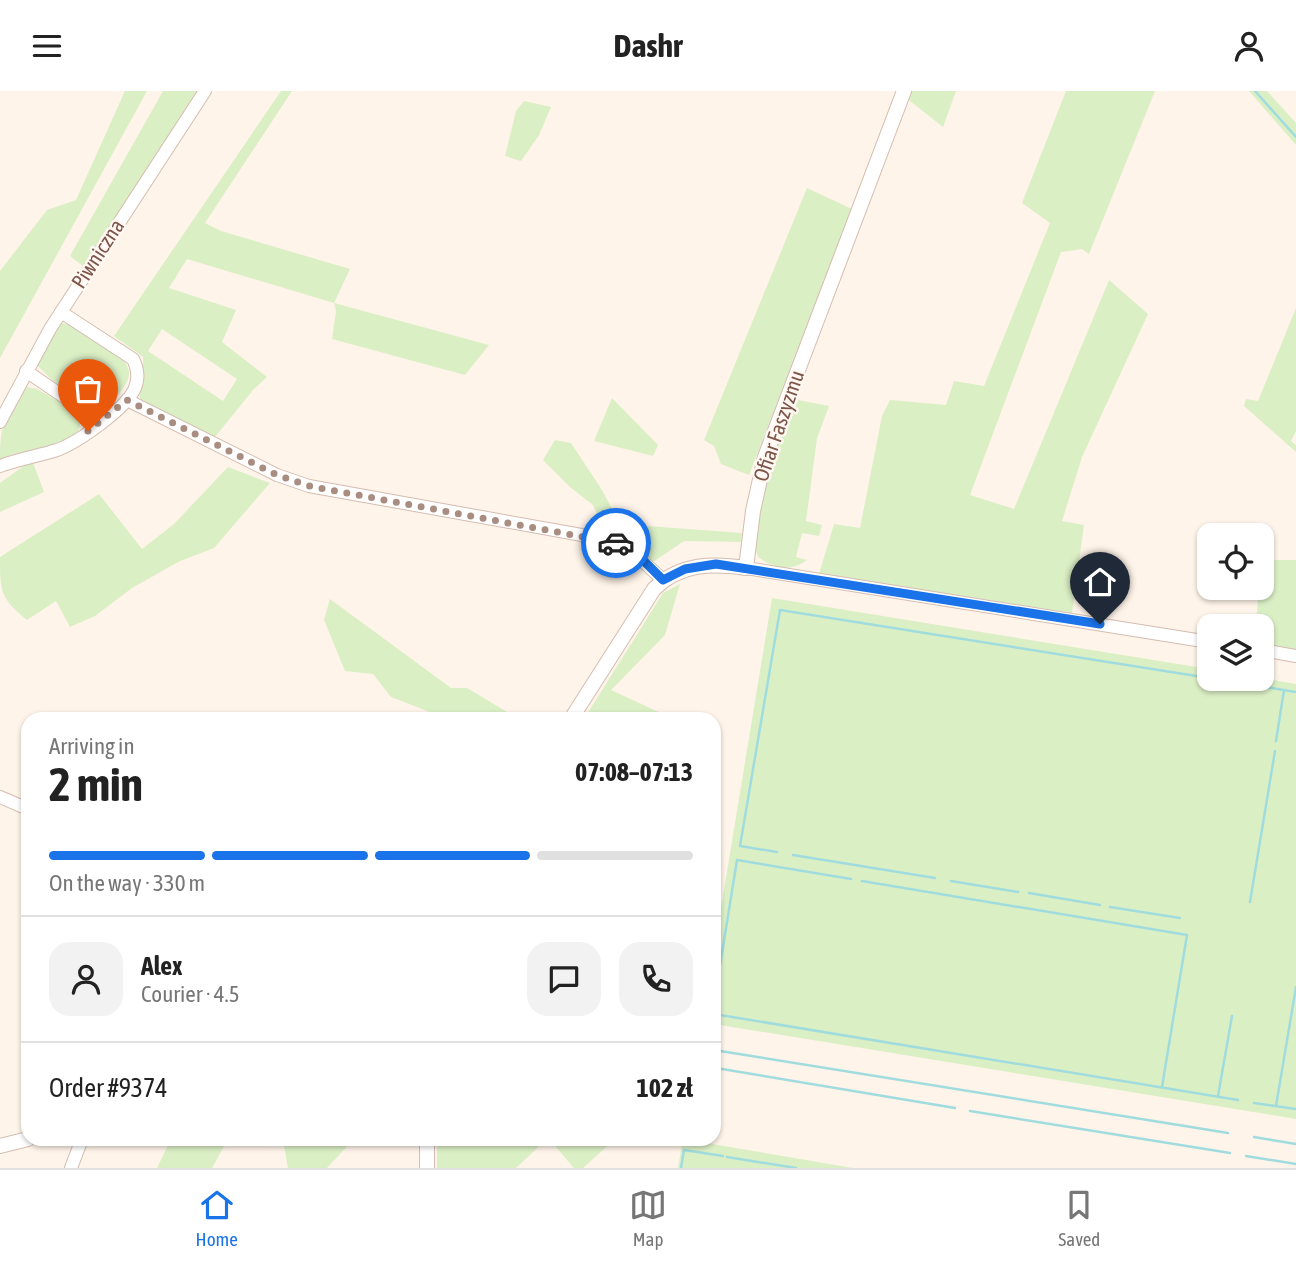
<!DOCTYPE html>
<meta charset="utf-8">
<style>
:root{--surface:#fff;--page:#f2f2f2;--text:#222;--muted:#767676;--line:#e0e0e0;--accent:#1a73e8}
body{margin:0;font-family:"Asap Condensed",sans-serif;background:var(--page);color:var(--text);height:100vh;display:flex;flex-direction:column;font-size:26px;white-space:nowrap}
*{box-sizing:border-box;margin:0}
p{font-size:23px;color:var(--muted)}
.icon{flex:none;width:38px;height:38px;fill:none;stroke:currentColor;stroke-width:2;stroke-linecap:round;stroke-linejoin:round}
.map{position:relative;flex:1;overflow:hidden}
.panel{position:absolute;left:21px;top:621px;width:700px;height:434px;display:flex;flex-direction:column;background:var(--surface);border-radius:21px;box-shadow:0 2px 5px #0004}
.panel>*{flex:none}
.buttons{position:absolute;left:1197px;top:432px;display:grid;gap:14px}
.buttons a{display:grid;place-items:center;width:77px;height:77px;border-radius:14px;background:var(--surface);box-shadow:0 2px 5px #0004;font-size:35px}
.pin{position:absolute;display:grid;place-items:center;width:60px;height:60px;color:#fff;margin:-72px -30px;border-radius:50% 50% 50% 0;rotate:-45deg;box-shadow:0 0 7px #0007}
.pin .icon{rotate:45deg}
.courier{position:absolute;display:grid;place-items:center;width:70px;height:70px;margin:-35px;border:5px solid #1a73e8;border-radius:50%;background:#fff;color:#222;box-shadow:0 2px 9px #0007}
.summary em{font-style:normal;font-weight:700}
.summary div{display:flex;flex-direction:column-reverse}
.summary{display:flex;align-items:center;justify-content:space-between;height:119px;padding:0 28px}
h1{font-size:46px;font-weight:700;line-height:52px}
.bar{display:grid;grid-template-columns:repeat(4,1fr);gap:10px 7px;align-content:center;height:84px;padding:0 28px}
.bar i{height:9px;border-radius:5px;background:var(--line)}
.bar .active{background:var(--accent)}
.bar p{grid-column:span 4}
.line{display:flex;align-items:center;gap:18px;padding:0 28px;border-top:2px solid var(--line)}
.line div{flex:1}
.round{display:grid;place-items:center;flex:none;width:74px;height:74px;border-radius:21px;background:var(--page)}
header{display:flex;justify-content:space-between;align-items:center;height:91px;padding:0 28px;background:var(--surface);font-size:32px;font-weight:700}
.tabs{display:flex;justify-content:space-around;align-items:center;height:98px;border-top:2px solid var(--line);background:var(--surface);font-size:19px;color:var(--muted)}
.tabs a{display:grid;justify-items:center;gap:4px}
.tabs .active{color:var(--accent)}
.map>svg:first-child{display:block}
.green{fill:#dbefc5;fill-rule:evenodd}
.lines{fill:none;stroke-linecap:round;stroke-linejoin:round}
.stream{stroke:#a0dcde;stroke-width:2.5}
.minor-casing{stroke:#d5bcb0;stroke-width:14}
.tertiary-casing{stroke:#d5bcb0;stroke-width:16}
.minor{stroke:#fff;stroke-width:12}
.tertiary{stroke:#fff;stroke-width:14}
.done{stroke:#aa8d81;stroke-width:7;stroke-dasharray:0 12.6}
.route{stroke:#1a73e8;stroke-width:9}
.labels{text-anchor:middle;stroke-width:5;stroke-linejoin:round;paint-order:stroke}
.street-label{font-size:21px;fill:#7d5549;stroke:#fff8f2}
</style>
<header><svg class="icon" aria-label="menu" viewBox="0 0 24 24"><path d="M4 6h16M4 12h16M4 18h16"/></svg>Dashr<svg class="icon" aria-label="person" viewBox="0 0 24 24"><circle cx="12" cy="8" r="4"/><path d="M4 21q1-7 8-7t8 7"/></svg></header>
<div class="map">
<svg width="1296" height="1077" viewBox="0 0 1296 1077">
<rect width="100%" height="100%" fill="#fef4e9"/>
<!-- green -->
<g class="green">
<path d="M125,0h22l-147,267v-87l47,-61 29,-10z"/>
<path d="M163,0h36l-116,175 -13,-10z"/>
<path d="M281,0h11l-87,132 16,8 129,38 -16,34 155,42 -24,30 -133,-36 4,-28 -2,-8 -147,-44 -18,29 67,22 -14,32 45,35 -14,13 -38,47 -74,-36c-5,-13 3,-29 2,-44l-29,-21zM162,238l75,50 -14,22 -75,-50z"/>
<path d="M907,0h49l-13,36 -38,-30z"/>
<path d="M1066,0h89l-66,163 -7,-5 -21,3 -91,243 44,14 95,-229 39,34 -66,143 -20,64 22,4 -12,88 -253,-39 15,-50 26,4 22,-112 8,-16 56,5 8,-24 30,5 66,-163 -28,-20z"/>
<path d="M1249,0h18l29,32v22z"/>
<path d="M524,10l27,6 -12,28 -18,26 -16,-5 11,-45z"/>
<path d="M807,97l45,21 -103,266 -28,-11 -7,-18 -10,-6z"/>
<path d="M1296,217v123l-5,10 5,4v7l-52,-46 2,-7 12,2z"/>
<path d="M61,232c17,2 69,31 68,50 0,13 -13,23 -21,32l-13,2 -43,-27 -15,-15z"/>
<path d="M27,296l10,2 41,23c2,8 4,15 -2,21 -16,15 -56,17 -76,26 0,-30 4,-50 27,-72z"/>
<path d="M612,307l46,47 -5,11 -59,-15z"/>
<path d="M793,308l36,7 -12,32 -11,83 16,4 -3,11 -17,-3 -6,24 11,3c-17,12 -32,9 -49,-3 -15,-40 21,-118 35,-158z"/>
<path d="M555,349l16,3 31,47 18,34 122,9 -1,9 -57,-1 -31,21 -25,-23 -27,-8v-9l-8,-17 -23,-18 -27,-27z"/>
<path d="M32,369l12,32 -44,20v-29z"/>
<path d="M228,376l42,16 -56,65 -34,13 -48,27 -37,28 -25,11 -14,-26 -29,19c-27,-22 -27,-29 -27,-63l99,-63 43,55 32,-25z"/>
<path d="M1262,469h34v90l-34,-6v-17h-6l3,-39h3z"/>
<path d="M680,493l-15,51 -54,55 63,29h-90l79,-126z"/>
<path d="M772,507l437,71v10l53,-1 34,6v435l-582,-95v-73z"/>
<path d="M330,508l121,89h16l52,31h-71l-57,-22 -18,-23 -28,-3 -21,-51z"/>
<path d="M171,1048h57l-16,29h-55z"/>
<path d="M290,1048h64l-27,29h-39l-4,-22z"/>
<path d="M437,1048h110l-31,29h-79z"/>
<path d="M549,1048h66l-32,29h-9z"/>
<path d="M683,1048l170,29h-175z"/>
</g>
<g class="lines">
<!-- stream -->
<g class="stream">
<path d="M1255,0l41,46"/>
<path d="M1215,588l81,13"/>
<path d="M1276,650l8,-51"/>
<path d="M777,761l-37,-6 40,-236 429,68"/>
<path d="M793,764l142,23"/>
<path d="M862,790l325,54 -25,152"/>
<path d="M951,790l67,11"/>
<path d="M1029,802l71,12"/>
<path d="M1250,811l25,-151"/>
<path d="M1110,816l70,11"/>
<path d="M714,912l23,-143 114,19"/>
<path d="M714,923l524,86"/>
<path d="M714,959l514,83"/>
<path d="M716,977l239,40"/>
<path d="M1218,1005l14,-80"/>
<path d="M1254,1012l42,6"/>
<path d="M1276,1015l20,-119"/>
<path d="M970,1020l260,42"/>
<path d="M1254,1046l42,7"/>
<path d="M1246,1065l50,8"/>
<path d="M727,1066l69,11"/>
<path d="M681,1077l3,-18 39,6"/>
</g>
<defs>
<g id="minor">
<path d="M26,280l75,51"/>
<path d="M127,309l150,75 32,11 295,53 30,14 29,27"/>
<path d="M0,331l50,-93 155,-238"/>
<path d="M0,375c19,-7 38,-10 57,-16 20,-7 68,-41 77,-60 5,-10 4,-21 -1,-31l-72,-47"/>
<path d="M746,477l463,74"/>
<path d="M1262,559l34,6"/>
<path d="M0,706l28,12"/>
<path d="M71,1077l11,-29"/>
</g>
<g id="tertiary">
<path d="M571,628l83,-130c26,-26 58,-26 92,-21l7,-57 12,-54 139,-366"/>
<path d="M0,1055l28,-7"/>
<path d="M427,1077v-29"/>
</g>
</defs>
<!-- minor casing -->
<use href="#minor" class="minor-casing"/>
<!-- tertiary casing -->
<use href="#tertiary" class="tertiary-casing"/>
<!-- minor -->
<use href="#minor" class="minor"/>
<!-- tertiary -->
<use href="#tertiary" class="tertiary"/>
</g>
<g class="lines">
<!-- done -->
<path class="done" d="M88,340l39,-31 150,75 32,11 307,57"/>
<!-- route -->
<path class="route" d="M616,452l29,19 18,18 22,-11 31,-5 384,60"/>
</g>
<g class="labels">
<!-- street labels -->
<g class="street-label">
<text transform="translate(98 163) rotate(-57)" y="7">Piwniczna</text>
<text transform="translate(779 335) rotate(-71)" y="7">Ofiar Faszyzmu</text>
</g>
</g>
</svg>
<div class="buttons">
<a><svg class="icon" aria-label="locate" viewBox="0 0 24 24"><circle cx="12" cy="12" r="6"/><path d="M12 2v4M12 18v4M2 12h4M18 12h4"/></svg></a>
<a><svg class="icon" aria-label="layers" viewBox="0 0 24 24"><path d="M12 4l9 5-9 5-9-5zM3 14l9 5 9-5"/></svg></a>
</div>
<div class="pin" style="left:88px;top:340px;background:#ea580c"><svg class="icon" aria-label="bag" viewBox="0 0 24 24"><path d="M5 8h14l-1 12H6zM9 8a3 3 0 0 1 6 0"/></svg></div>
<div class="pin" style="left:1100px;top:533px;background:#1f2937"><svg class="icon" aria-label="home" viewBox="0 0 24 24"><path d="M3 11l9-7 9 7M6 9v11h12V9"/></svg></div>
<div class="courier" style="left:616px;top:452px"><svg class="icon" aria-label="car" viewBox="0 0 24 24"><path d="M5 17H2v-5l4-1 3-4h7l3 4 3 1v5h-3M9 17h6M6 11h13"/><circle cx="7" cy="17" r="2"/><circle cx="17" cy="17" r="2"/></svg></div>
<section class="panel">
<div class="summary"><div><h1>2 min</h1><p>Arriving in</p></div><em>07:08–07:13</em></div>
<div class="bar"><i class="active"></i><i class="active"></i><i class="active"></i><i></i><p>On the way · 330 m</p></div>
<div class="line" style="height:126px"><a class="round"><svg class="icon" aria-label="person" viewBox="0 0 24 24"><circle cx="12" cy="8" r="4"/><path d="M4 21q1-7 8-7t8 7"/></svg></a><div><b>Alex</b><p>Courier · 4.5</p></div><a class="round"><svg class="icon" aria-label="chat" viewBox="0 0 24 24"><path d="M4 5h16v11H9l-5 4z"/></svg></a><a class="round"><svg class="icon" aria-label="phone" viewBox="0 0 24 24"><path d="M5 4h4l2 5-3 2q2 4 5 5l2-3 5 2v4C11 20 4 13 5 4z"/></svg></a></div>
<div class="line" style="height:91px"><div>Order #9374</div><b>102 zł</b></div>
</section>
</div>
<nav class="tabs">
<a class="active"><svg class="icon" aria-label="home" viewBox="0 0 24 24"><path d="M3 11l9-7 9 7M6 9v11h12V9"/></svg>Home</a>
<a><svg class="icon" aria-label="map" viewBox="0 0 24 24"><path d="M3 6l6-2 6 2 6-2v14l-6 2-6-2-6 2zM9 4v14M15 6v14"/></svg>Map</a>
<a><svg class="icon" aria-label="saved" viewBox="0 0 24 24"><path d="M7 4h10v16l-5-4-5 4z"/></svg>Saved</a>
</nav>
